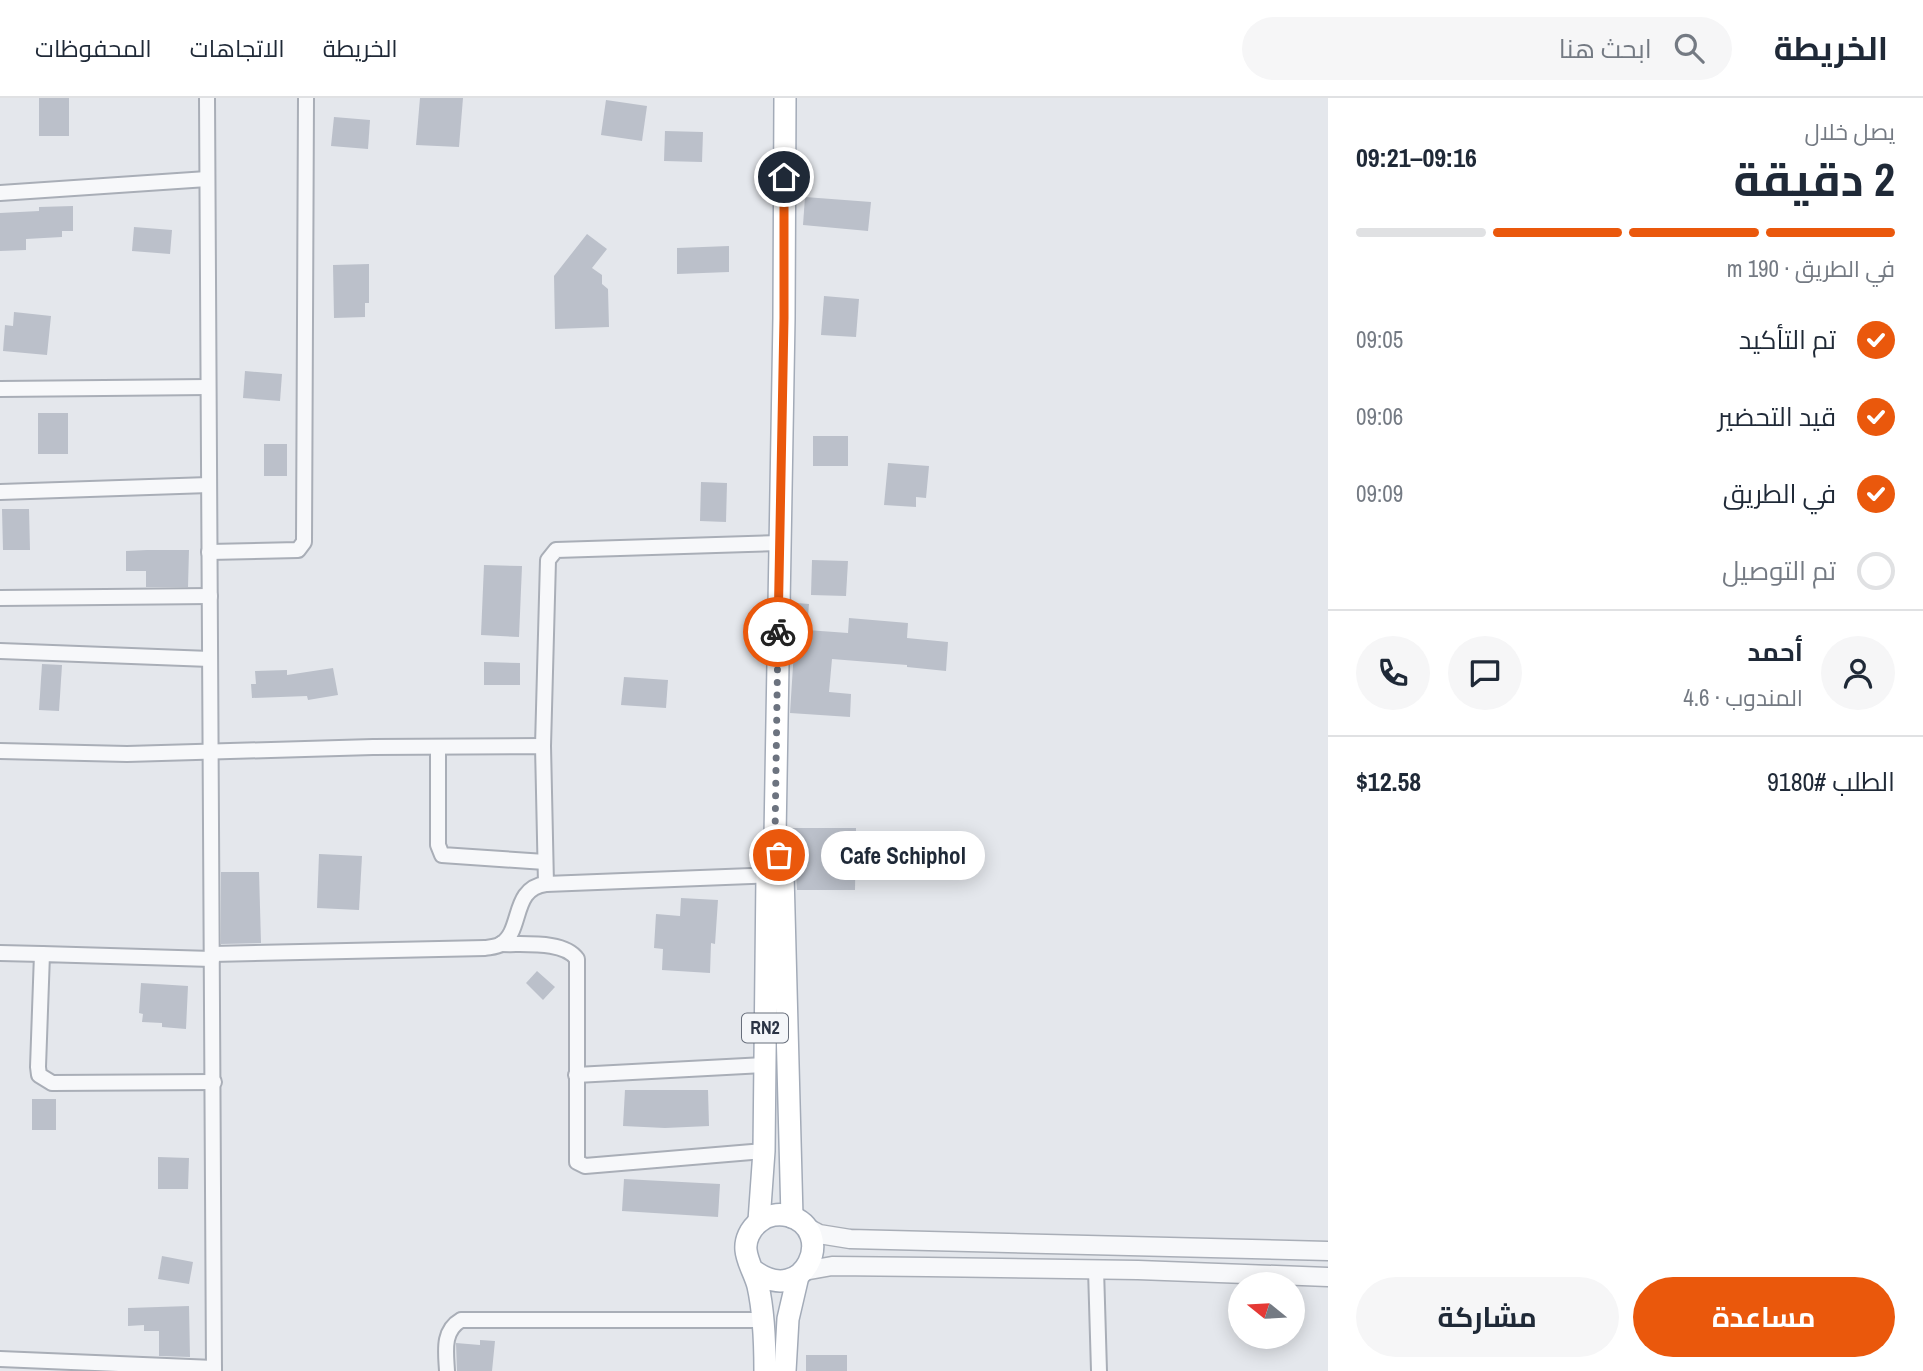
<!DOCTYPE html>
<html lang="ar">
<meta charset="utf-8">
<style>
:root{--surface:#fff;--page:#f6f6f7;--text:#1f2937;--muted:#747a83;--line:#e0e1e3;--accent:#ea580c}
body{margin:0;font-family:"Archivo Narrow",Cairo,sans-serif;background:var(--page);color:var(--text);direction:rtl;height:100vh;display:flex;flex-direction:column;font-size:26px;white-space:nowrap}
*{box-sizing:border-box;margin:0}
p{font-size:23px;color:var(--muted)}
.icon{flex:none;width:38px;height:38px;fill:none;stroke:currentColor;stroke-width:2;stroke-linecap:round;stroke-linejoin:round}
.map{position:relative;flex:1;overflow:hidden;direction:ltr}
.drawer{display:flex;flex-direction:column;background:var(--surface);width:595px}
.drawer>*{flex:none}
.needle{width:46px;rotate:288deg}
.controls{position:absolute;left:1228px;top:1174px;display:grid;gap:14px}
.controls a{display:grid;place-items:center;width:77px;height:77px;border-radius:50%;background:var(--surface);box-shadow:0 4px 18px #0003;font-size:35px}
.pin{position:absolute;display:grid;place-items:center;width:60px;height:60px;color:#fff;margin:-30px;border:4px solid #fff;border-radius:50%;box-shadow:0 2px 7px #0007}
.courier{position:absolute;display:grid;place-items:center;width:70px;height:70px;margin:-35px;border:5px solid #ea580c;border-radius:50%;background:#fff;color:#222;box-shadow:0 2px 9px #0007}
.bubble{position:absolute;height:49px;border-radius:24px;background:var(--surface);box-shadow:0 4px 18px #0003;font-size:23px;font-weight:700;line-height:49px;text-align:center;direction:rtl}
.overview em{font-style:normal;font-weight:700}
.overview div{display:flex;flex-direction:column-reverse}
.overview{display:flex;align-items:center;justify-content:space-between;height:119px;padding:0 28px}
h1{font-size:46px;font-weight:700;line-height:52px}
.bar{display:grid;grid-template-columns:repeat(4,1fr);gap:10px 7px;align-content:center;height:84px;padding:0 28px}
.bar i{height:9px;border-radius:5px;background:var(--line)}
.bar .selected{background:var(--accent)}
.bar p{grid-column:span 4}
.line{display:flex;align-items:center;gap:18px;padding:0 28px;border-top:2px solid var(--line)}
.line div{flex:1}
.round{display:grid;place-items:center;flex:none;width:74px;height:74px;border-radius:37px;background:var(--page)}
ol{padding:0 28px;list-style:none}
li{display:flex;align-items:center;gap:21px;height:77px}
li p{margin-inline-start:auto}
li .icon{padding:7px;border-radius:50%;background:var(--accent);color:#fff;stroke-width:4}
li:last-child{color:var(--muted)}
li i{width:38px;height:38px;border:4px solid var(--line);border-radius:50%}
.button{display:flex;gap:14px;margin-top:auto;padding:14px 28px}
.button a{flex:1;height:80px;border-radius:42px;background:var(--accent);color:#fff;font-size:28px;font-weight:700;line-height:80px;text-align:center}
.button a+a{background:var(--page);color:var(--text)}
header{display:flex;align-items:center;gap:42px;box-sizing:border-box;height:98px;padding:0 35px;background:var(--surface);border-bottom:2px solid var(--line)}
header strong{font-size:33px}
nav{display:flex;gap:38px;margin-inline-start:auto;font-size:24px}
.search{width:490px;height:63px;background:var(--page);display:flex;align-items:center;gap:18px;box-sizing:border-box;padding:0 24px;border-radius:38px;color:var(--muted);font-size:26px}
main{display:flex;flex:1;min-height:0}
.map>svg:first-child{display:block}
.building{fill:#bbc0ca}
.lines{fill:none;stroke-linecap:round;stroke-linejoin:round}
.minor-casing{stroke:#a9aeb7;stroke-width:18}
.tertiary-casing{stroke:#a9aeb7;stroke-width:21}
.primary-casing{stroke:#a3abb8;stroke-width:24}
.minor{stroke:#f7f8fa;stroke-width:14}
.tertiary{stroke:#f7f8fa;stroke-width:18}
.primary{stroke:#fff;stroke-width:21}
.done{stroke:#6c737f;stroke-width:7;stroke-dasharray:0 12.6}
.route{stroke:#ea580c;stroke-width:9}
.labels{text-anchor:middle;stroke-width:6;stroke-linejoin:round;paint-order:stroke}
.shield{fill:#f4f6f9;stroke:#676e7b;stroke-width:2}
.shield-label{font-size:18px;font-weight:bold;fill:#2b3445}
</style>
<header>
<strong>الخريطة</strong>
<div class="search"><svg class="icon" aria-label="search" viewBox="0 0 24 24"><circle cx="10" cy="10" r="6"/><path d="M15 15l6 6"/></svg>ابحث هنا</div>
<nav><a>الخريطة</a><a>الاتجاهات</a><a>المحفوظات</a></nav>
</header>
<main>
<section class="drawer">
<div class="overview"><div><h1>2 دقيقة</h1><p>يصل خلال</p></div><em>09:16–09:21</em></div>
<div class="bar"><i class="selected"></i><i class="selected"></i><i class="selected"></i><i></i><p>في الطريق · 190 m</p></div>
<ol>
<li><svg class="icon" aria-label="check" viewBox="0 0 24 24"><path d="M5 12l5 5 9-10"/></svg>تم التأكيد<p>09:05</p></li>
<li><svg class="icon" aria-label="check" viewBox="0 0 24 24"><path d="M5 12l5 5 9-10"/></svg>قيد التحضير<p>09:06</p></li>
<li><svg class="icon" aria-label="check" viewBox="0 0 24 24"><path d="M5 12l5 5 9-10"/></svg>في الطريق<p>09:09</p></li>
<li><i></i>تم التوصيل</li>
</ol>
<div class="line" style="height:126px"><a class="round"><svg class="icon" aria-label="person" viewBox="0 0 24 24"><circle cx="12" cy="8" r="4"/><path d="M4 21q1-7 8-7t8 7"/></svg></a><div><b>أحمد</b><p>المندوب · 4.6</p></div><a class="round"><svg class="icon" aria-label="chat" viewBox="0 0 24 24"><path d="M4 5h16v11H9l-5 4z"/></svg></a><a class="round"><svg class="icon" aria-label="phone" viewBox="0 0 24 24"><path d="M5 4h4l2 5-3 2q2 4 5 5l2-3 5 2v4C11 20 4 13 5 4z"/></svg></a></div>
<div class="line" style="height:91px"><div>الطلب #9180</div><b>$12.58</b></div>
<div class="button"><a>مساعدة</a><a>مشاركة</a></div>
</section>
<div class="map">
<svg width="1328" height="1273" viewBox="0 0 1328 1273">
<rect width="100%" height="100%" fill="#e4e7ec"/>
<!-- building -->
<g class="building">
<rect x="39" y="0" width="30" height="38"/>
<path d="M420,0h43l-4,49 -43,-2z"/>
<path d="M606,2l41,6 -5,35 -41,-6z"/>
<path d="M334,19l36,3 -2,29 -37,-3z"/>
<path d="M665,33l38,1 -1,30 -38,-1z"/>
<path d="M805,99l66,5 -3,29 -65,-6z"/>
<path d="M73,108v25h-11v6l-36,2v11l-26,1v-38l39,-2v-4z"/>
<path d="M134,129l38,3 -2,24 -38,-3z"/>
<path d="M587,136l20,15 -15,19 10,7v9l6,5 1,38 -54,2 -1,-53z"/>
<path d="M729,148v26l-52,2v-26z"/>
<path d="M369,166v39h-4v14l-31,1 -1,-53z"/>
<path d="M824,198l35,3 -3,38 -35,-2z"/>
<path d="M14,214l37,4 -4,39 -44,-4 2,-26 8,1z"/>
<path d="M245,273l37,3 -2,27 -37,-3z"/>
<rect x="38" y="315" width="30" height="41"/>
<rect x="813" y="338" width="35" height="30"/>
<rect x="264" y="346" width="23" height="32"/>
<path d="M888,365l41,3 -3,32 -10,-1v10l-32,-2z"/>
<path d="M701,384l26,1 -1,39 -26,-1z"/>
<path d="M2,411h27l1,41h-27z"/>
<path d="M147,452h42l-1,37h-42v-16h-20v-20z"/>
<path d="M812,462l36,1 -2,35 -35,-1z"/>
<path d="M484,467l38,1 -3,71 -38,-2z"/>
<path d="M797,505l12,1 -2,26 41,3 1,-15 59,5 -1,15 41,4 -2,29 -39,-4v-2l-75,-6 -3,33 22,2 -1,23 -60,-4z"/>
<path d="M484,564l36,1v22h-36z"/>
<path d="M42,566l20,1 -3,46 -20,-1z"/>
<path d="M333,570l5,27 -30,5 -1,-4 -55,2 -1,-14h5l-1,-13 32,-1v5z"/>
<path d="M624,579l44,3 -2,28 -45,-3z"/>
<path d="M791,730h65l-1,62h-58l-1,-18 -6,-27z"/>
<path d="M319,756l43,2 -3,54 -42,-2z"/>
<path d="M221,774h38l2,71 -40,1z"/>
<path d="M681,800l37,2 -3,44 -4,-1 -1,30 -48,-3 1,-21 -9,-1 2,-34 24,2z"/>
<path d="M537,873l18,16 -12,13 -17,-17z"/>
<path d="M141,885l47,3 -2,43 -24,-2v-4l-20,-1 1,-8 -4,-1z"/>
<path d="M625,992h83l1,36 -44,2 -42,-2z"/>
<rect x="32" y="1001" width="24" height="31"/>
<path d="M158,1059l31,1 -1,31h-30z"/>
<path d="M624,1081l96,5 -2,33 -96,-6z"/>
<path d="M162,1158l31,6 -4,22 -31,-5z"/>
<path d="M189,1208l1,51 -31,-1v-25h-15v-6l-16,1v-18z"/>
<path d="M480,1242l15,1 -3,30h-35l-1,-28 24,2z"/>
<rect x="806" y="1257" width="41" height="16"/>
</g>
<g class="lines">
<defs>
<g id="minor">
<path d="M207,0l7,1273"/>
<path d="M0,95l207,-14"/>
<path d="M0,291l208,-2"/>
<path d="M0,394l209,-7"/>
<path d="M209,454l89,-2 6,-8 2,-444"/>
<path d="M0,500l210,-2"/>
<path d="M0,553l210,8"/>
<path d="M543,648l5,-186 8,-10 224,-7"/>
<path d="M438,649v98l4,10 103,7"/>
<path d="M0,653l127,3 246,-7 170,-1 3,138 228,-9"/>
<path d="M501,846c22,1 63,-4 76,15v203l8,4 179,-15"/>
<path d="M0,855l42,1"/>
<path d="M212,856l273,-6c5,-1 12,-1 16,-4 22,-13 10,-56 45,-60"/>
<path d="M212,861l-170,-5 -4,113 1,8 13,8 162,-1"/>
<path d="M576,977l189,-10"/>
<path d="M1096,1171l3,102"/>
<path d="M0,1261l214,9"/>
<path d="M447,1273c-1,-19 -5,-40 14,-51h302"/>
</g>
<g id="tertiary">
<path d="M806,1129l13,7 31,5 478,12"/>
<path d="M804,1173l28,-5 96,1 210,3 190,7"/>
</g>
<g id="primary">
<path d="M777,747l6,29 9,343"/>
<path d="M759,1123l5,-70 3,-276 8,-39 9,-518 1,-220"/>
<path d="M754,1173c51,37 83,-41 35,-55 -10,-3 -22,-1 -30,6 -9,7 -14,18 -13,28 1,12 9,24 12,36 6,27 7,57 7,85"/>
<path d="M785,1273l3,-52 10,-43"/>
</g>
</defs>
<!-- minor casing -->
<use href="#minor" class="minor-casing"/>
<!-- tertiary casing -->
<use href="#tertiary" class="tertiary-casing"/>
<!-- primary casing -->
<use href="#primary" class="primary-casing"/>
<!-- minor -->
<use href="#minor" class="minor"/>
<!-- tertiary -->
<use href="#tertiary" class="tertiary"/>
<!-- primary -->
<use href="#primary" class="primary"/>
</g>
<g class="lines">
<!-- done -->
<path class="done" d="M778,534l-3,204 4,19"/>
<!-- route -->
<path class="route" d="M778,534l6,-314v-141"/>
</g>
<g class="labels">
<!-- shield labels -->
<rect class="shield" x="742" y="915.5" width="46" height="29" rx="5"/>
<g class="shield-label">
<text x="765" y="936">RN2</text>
</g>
</g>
</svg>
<div class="controls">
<a><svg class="needle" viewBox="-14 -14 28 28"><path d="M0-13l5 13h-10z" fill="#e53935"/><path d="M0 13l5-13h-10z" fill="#747a83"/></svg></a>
</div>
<div class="pin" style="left:779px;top:757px;background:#ea580c"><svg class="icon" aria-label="bag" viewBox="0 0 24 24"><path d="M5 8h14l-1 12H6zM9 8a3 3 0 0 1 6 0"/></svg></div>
<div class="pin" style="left:784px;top:79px;background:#1f2937"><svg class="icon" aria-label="home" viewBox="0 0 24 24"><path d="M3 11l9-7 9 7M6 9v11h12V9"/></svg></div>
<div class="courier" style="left:778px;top:534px"><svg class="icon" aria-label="bike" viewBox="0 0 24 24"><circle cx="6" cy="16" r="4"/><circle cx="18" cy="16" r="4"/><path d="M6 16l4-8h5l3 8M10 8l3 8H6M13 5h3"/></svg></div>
<div class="bubble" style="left:821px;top:733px;width:164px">Cafe Schiphol</div>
</div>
</main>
